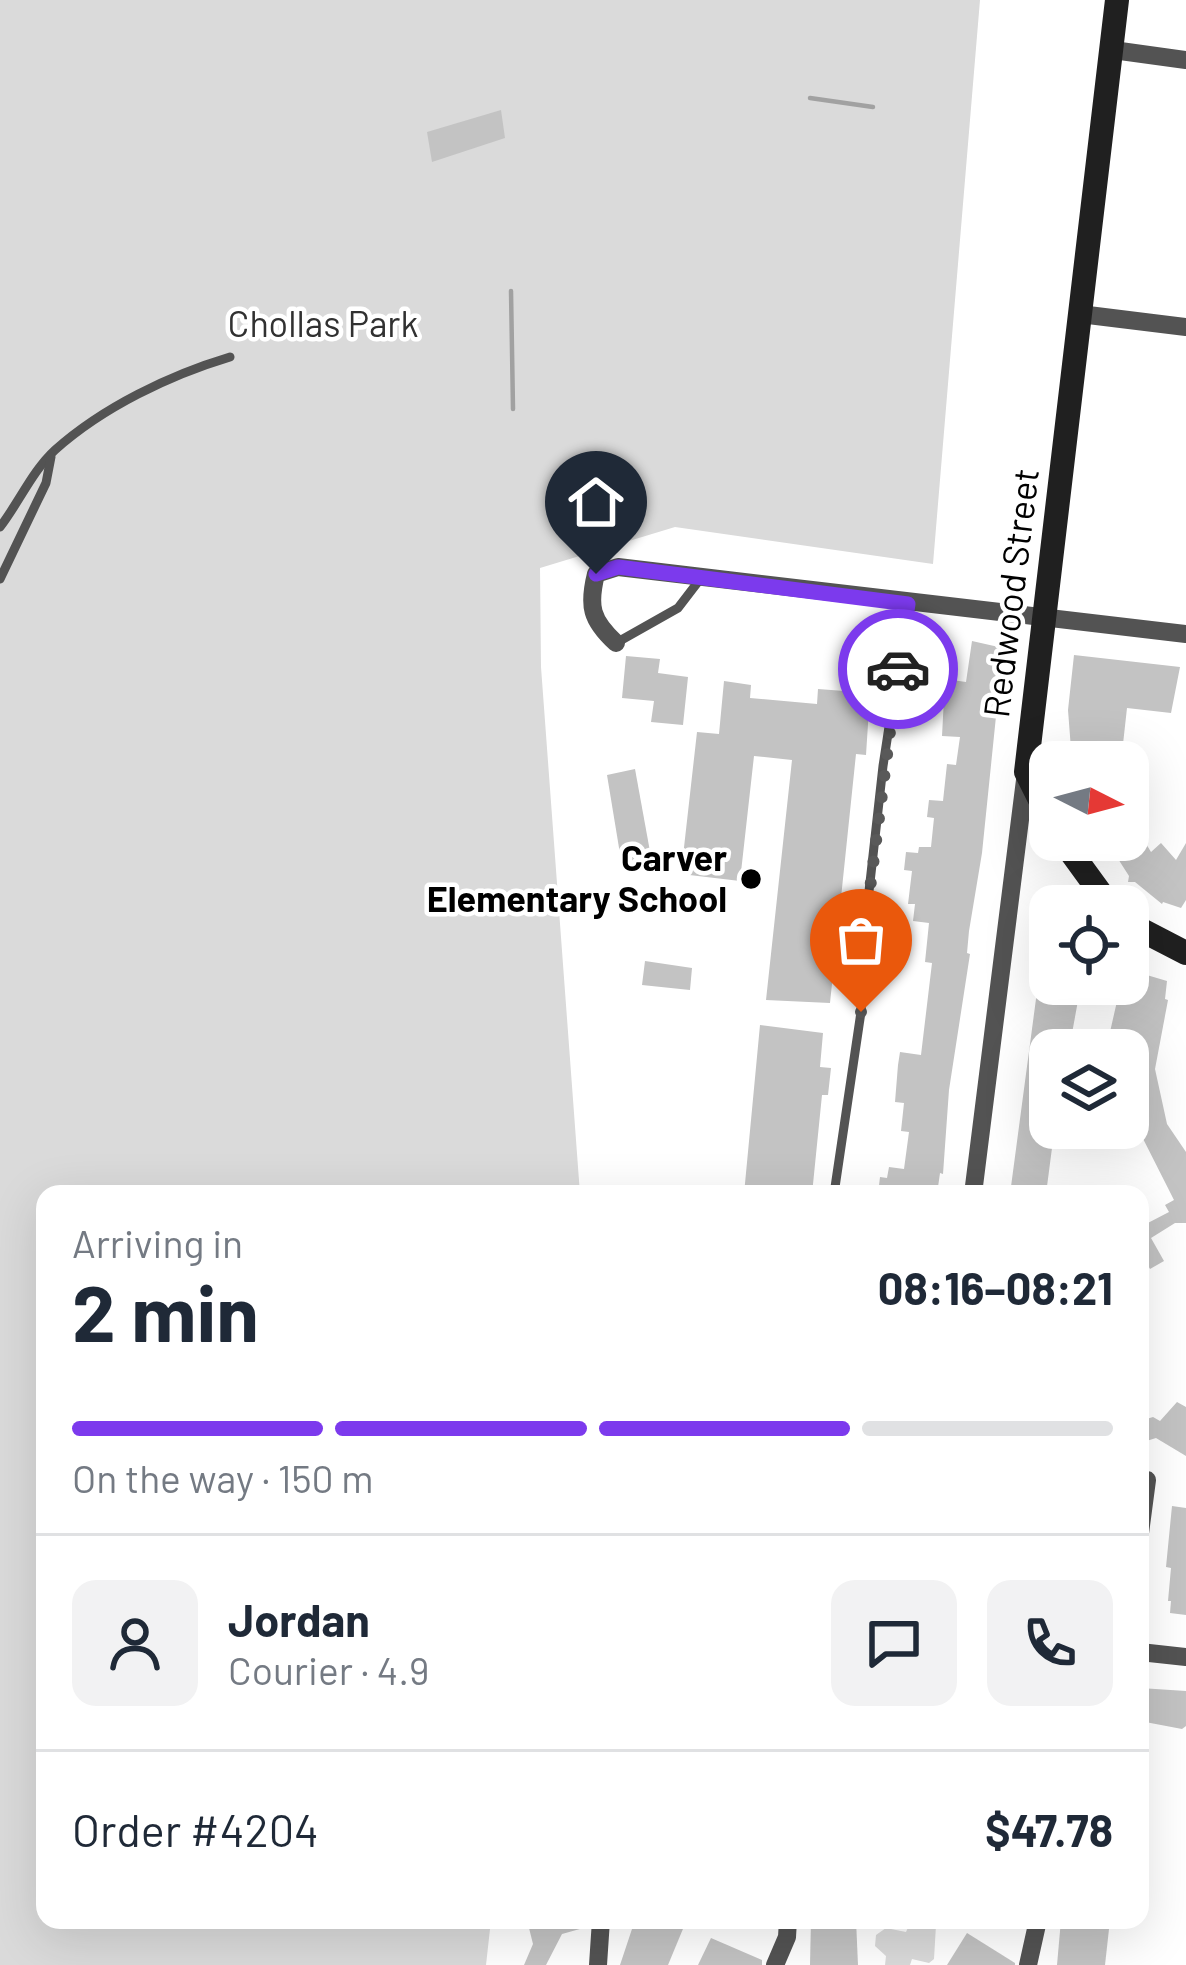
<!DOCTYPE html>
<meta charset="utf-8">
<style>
:root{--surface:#fff;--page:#f2f2f3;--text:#1f2937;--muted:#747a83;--line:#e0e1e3;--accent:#7c3aed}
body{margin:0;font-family:Barlow,sans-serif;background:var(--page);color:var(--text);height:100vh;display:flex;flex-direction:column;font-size:45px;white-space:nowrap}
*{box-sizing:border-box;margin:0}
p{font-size:39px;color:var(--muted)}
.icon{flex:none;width:66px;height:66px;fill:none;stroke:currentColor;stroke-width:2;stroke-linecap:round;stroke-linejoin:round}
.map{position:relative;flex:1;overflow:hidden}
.side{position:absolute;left:36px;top:1185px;width:1113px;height:744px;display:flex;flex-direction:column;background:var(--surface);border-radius:24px;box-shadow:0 12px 48px #0002}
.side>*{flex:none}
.needle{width:78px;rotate:96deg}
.fabs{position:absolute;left:1029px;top:741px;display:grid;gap:24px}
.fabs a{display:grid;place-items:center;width:120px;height:120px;border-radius:24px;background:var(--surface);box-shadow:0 12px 48px #0002;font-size:60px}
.pin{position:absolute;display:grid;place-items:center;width:102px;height:102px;color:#fff;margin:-123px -51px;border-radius:50% 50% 50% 0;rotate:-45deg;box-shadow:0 0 12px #0007}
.pin .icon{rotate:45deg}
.courier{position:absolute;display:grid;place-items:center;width:120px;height:120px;margin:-60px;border:9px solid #7c3aed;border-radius:50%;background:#fff;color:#222;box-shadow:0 3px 15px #0007}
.overview em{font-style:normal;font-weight:700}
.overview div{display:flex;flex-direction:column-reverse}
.overview{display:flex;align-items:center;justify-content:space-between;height:204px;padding:0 36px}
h1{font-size:78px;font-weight:700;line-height:90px}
.bar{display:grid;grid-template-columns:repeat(4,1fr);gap:18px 12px;align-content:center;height:144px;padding:0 36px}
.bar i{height:15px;border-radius:9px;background:var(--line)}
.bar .selected{background:var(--accent)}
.bar p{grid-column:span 4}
.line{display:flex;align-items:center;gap:30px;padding:0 36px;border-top:3px solid var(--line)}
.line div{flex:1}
.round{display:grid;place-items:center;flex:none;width:126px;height:126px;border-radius:24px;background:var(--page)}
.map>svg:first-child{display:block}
.green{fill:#dadada}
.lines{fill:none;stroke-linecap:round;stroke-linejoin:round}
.stream{stroke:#a1a1a1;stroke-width:4.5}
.building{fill:#c3c3c3}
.lane{stroke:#535353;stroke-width:9}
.street{stroke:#535353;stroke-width:18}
.secondary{stroke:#202020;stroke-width:24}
.done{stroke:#595959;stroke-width:12;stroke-dasharray:0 21.6}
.route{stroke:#7c3aed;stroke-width:15}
.poi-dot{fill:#000;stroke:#fff;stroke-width:4.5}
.labels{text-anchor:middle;stroke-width:9;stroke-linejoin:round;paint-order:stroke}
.park-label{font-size:36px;fill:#313131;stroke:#fff}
.street-label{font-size:36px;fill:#000;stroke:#fff}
.poi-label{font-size:36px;font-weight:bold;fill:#000;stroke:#fff;text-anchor:end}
</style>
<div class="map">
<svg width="1186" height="1965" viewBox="0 0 1186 1965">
<rect width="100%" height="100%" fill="#fff"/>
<!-- green -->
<g class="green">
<path d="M0,0h980l-47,564 -258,-37 -135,41 1,99 39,527h-535v726h446l-5,45h-486z"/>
<path d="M911,1921l25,4 -2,34 -5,4 -17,-4 -2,6h-25l1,-9 -11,-10 1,-11 10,-7 20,4z"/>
</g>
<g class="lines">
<!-- stream -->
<g class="stream">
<path d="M810,98l63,9"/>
<path d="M511,291l2,118"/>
</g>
</g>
<!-- building -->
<g class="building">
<path d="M501,110l4,28 -73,24 -5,-30z"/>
<path d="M972,641l31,7 -21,205 -13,78 -2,22 3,1 -21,136 -6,84 -3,-1 -3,21h-59l2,-17 7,1 2,-11 15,2 5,-37 -8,-1 3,-28 -9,-1 3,-37 2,-13 21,3 11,-92 -7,-1 4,-39 -16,-2 2,-17h-7l4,-33 -8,-1 2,-18 12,1 1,-6h12l3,-29 -7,-1 2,-17 14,1 4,-37 9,1 4,-28 -18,-1 3,-57 21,3z"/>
<path d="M1074,655l106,12 -9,46 -44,-5 -5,45 -14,1v8h-36l-4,-52z"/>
<path d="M626,656l34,3 -2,14 30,4 -5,48 -32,-3 3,-21 -32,-3z"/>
<path d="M724,681l27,4 -1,13 67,6 1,-15 52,4 -4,62 -10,-1 -26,249 -64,-3 26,-240 -38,-4 -14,125 -59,-7 16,-142 22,2z"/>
<path d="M635,769l18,99 -30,4 -16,-97z"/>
<path d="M1128,814l23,38 10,-9 15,17 10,-17v57l-5,8 -18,-6 -1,2 -27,-22h-7l1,-6 -23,-36h22z"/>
<path d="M645,961l47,7 -2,22 -48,-5z"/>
<path d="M1140,973l27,8 -2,18 3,1 -13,69 12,55 19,28v71h-11l-24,15 13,23 -14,8 -10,-17v-34l4,7 25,-13 -4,-7 9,-5 -46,-91 -3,-75 -15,-2 10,-44 12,4z"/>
<path d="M1038,984h43l-12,66h-19v78h12l-2,20h-8l-6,46h-36z"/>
<path d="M760,1025l63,8 -3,34 11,1 -3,27h-6l-10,99h-68z"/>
<path d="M1177,1402l9,5v49l-30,-18 -16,5v-22l13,-4 7,4z"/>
<path d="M1172,1506l14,2v107l-16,-2 1,-12h-3l3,-33 -5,-1z"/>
<path d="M1140,1688l46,3v35l-4,3 -42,-8z"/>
<path d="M527,1920h60v7l-25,7 -16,31h-22l9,-21z"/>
<path d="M635,1920h41l9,4 -17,41h-48z"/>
<path d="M811,1920h45l2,45h-48z"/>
<path d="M1061,1920h49l-5,45h-48z"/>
<path d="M967,1933l48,30v2h-68z"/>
<path d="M711,1938l51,22v5h-64z"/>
</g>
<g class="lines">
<!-- lane -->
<g class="lane">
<path d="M0,527c18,-23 33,-57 55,-77 48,-43 115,-75 175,-93"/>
<path d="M0,579l46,-96 5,-26"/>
<path d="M616,643l62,-35 23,-30"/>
<path d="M834,1194l27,-182 3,-76 19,-170 25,-163"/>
</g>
<!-- street -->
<g class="street">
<path d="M1113,50l73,10"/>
<path d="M1080,314l106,13"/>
<path d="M616,643c-25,-23 -28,-37 -20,-69l22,-7 568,67"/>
<path d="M973,1194l53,-422"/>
<path d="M1140,1533l7,-53"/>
<path d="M1140,1652l46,5"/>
<path d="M598,1965l3,-45"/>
<path d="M775,1965l12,-28 1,-17"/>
<path d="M1028,1965l10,-45"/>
</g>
<!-- secondary -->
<g class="secondary">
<path d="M1050,820l-24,-48 91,-772"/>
<path d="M1062,840l48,66"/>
<path d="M1128,923l58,30"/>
</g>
</g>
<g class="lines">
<!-- done -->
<path class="done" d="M861,1012l3,-76 34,-267"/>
<!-- route -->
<path class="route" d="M596,574l22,-7 290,37 -10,65"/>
</g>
<!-- markers -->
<circle class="poi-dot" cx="751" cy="879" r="12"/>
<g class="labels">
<!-- park labels -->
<g class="park-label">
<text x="323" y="337">Chollas Park</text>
</g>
<!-- street labels -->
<g class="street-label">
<text transform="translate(1011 593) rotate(-83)" y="13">Redwood Street</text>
</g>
<!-- poi labels -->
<g class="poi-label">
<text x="727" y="871">Carver<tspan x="727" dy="41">Elementary School</tspan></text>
</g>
</g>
</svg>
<div class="fabs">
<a><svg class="needle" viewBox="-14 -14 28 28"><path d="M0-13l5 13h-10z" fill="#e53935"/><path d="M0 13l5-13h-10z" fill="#747a83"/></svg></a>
<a><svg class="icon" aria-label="locate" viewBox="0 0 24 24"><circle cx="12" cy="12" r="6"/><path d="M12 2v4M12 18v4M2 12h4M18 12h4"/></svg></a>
<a><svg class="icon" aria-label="layers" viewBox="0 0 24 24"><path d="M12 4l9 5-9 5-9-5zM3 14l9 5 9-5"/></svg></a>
</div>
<div class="pin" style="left:861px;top:1012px;background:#ea580c"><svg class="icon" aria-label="bag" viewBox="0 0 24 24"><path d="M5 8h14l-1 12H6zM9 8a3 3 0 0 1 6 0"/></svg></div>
<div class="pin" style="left:596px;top:574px;background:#1f2937"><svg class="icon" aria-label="home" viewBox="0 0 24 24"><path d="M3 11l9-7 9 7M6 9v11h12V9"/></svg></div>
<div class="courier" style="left:898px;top:669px"><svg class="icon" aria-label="car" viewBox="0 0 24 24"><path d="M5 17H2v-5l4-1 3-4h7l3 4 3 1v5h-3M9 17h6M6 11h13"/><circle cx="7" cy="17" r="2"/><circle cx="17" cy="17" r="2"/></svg></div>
<section class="side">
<div class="overview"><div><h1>2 min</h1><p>Arriving in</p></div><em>08:16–08:21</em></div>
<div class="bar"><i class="selected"></i><i class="selected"></i><i class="selected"></i><i></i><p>On the way · 150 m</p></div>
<div class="line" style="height:216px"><a class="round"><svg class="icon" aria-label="person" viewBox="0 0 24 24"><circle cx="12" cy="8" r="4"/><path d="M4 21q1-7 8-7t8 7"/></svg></a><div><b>Jordan</b><p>Courier · 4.9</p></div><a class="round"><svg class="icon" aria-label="chat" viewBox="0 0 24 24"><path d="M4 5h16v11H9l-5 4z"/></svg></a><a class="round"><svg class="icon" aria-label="phone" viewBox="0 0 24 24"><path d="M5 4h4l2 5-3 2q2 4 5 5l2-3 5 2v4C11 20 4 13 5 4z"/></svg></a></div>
<div class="line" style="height:156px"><div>Order #4204</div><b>$47.78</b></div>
</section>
</div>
